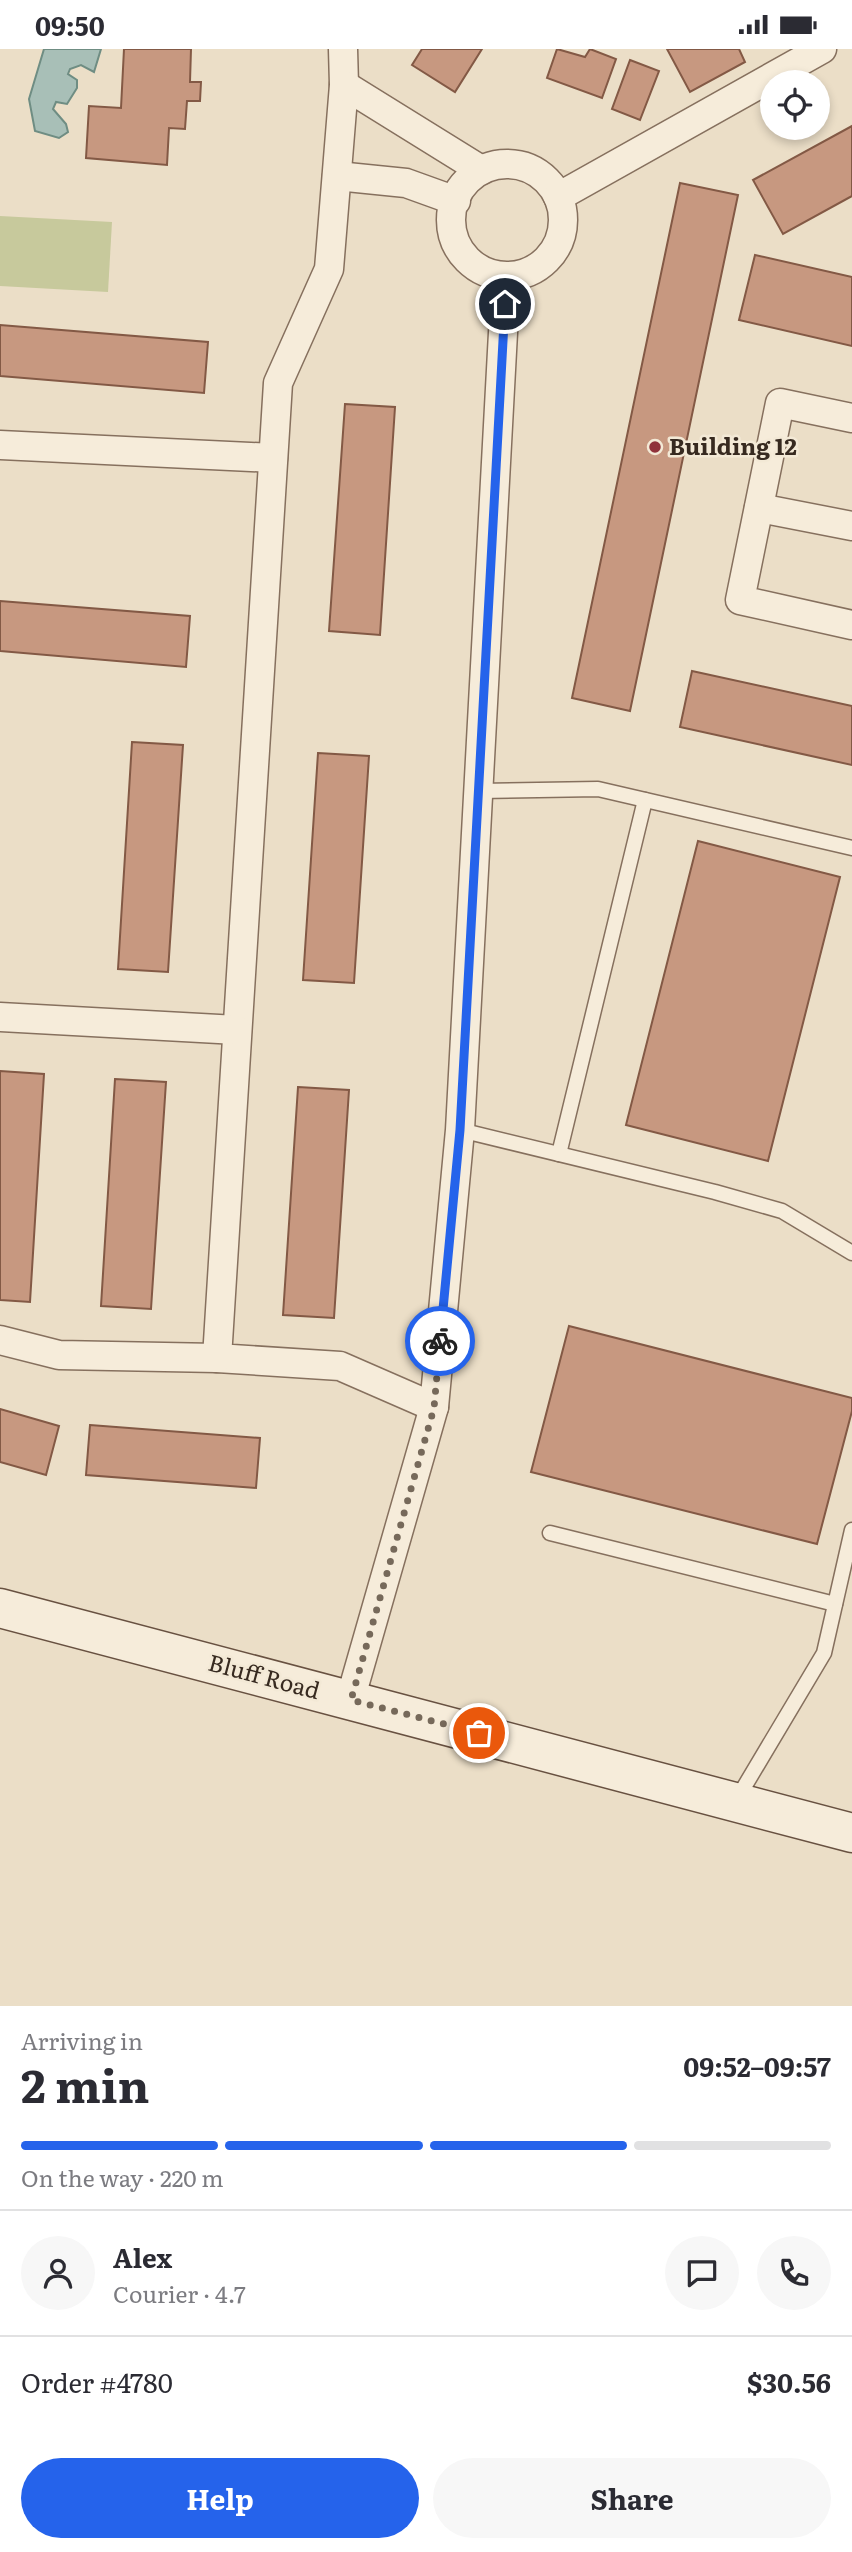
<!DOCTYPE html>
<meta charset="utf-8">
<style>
:root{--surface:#fff;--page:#f7f7f7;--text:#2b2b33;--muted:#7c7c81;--line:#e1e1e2;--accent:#2563eb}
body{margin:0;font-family:Literata,serif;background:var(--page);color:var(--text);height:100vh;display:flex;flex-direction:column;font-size:26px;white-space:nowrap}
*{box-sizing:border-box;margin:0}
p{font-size:23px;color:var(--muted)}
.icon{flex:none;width:38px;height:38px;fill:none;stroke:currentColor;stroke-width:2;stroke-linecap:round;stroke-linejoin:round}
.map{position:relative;height:1957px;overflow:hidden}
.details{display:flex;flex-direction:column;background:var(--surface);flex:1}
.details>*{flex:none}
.buttons{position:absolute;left:760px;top:21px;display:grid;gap:14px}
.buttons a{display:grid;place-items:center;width:70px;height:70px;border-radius:50%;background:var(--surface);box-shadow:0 4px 10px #0003;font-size:35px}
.pin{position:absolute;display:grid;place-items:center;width:60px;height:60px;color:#fff;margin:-30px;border:4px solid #fff;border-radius:50%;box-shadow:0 2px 7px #0007}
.courier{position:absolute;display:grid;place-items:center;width:70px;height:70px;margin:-35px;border:5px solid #2563eb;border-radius:50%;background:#fff;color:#222;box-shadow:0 2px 9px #0007}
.head em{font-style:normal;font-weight:700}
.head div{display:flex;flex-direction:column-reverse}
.head{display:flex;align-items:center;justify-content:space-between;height:119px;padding:0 21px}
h1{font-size:46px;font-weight:700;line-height:52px}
.bar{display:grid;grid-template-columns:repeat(4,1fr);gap:10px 7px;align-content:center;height:84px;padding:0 21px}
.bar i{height:9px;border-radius:5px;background:var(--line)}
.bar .on{background:var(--accent)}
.bar p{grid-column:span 4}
.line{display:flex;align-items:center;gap:18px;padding:0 21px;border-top:2px solid var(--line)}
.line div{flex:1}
.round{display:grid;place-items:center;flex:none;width:74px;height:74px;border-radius:37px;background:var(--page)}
.action{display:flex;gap:14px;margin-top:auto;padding:14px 21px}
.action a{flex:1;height:80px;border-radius:42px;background:var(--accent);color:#fff;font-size:28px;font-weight:700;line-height:80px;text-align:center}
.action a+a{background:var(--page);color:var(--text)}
.status{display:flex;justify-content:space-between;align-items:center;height:49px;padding:0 35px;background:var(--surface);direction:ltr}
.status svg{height:19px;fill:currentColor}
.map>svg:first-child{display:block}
.green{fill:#c7c99c}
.water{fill:#a8bfb7;stroke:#6f8d83;stroke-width:2}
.building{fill:#c79880;stroke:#835945;stroke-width:2}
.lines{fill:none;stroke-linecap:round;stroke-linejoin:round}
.service-casing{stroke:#86705e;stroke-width:17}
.minor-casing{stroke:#86705e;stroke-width:31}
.secondary-casing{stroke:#685141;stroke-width:41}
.service{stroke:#f6ecda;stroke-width:14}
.minor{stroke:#f6ecda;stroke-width:28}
.secondary{stroke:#f6ecda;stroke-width:38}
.done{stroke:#76695a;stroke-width:7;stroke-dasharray:0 12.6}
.route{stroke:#2563eb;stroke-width:9}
.poi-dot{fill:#90323a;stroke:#f3e9d6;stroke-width:2.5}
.labels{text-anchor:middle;stroke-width:5;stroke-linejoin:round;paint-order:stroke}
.poi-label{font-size:23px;font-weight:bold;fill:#372a20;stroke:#f3e9d6;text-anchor:start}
.street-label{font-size:23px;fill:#372a20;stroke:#f3e9d6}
</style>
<div class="status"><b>09:50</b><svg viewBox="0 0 49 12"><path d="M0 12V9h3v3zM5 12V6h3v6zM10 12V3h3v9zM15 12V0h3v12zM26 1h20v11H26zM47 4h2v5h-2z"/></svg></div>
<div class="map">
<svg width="852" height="1957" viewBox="0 0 852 1957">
<rect width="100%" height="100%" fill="#ebdec7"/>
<!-- green -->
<path class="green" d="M0,167l112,6 -4,70 -108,-6z"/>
<!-- water -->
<path class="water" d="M44,0h57l-7,23 -13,-7 -11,4 -2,5 9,6v8l-10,16 -11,-2 -3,7 13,15 2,8 -9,6 -24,-7 -6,-32z"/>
<!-- building -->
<g class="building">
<path d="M124,0h67l-1,33h11l-1,19h-13l-2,28 -16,-1 -2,37 -81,-7 3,-52 32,2z"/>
<path d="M422,0h60l-27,43 -43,-27z"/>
<path d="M557,0l28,8 5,-8 26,10 -14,39 -55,-20z"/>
<path d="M667,0h72l6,13 -55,30z"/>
<path d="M630,11l29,11 -19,49 -28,-11z"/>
<path d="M852,77v70l-69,38 -30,-54z"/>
<path d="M680,134l58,12 -108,516 -58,-13z"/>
<path d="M755,206l97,22v69l-113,-26z"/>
<path d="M0,276l208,17 -4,51 -204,-17z"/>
<path d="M345,355l50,3 -15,228 -51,-4z"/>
<path d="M0,552l190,15 -4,51 -186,-16z"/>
<path d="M692,622l160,35v59l-172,-38z"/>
<path d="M132,693l51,3 -15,227 -50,-3z"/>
<path d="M318,704l51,3 -15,227 -51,-3z"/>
<path d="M698,792l142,36 -72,284 -142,-36z"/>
<path d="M0,1022l44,3 -14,228 -30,-2z"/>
<path d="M115,1030l51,3 -15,227 -50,-3z"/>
<path d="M298,1038l51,3 -15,228 -51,-3z"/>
<path d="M569,1277l283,72v13l-35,133 -286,-72z"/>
<path d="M0,1360l59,17 -13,49 -46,-13z"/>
<path d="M90,1376l170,13 -4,50 -170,-13z"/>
</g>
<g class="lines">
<defs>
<g id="service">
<path d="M479,742l119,-2 254,59"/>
<path d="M460,1081l255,62 67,19 70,42"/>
<path d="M559,1105l86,-354"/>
<path d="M550,1484l285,71"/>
<path d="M737,1750l87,-146 28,-123"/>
</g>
<g id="minor">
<path d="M343,0l1,36 -15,184 -51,114 -61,975 123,8 94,41"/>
<path d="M344,36l137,85"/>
<circle cx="507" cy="171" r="56"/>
<path d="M337,127l69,7 50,18"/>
<path d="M558,148l264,-148"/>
<path d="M852,369l-72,-15 -40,197 112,25"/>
<path d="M0,396l273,13"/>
<path d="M759,459l93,18"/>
<path d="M0,968l237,13"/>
<path d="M0,1291l59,15 158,3"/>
<path d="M350,1651l84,-293 26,-277 46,-853"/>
</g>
<path id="secondary" d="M0,1559l852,225"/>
</defs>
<!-- service casing -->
<use href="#service" class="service-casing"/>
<!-- minor casing -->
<use href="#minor" class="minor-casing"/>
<!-- secondary casing -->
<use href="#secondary" class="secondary-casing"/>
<!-- service -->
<use href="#service" class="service"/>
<!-- minor -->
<use href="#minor" class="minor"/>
<!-- secondary -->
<use href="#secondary" class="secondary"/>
</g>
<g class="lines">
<!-- done -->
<path class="done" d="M440,1292l-6,67 -83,292 128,33"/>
<!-- route -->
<path class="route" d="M440,1292l20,-211 45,-826"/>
</g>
<!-- markers -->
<circle class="poi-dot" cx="655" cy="398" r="7"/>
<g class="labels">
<!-- poi labels -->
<g class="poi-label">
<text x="669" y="406">Building 12</text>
</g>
<!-- street labels -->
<g class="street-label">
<text transform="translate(264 1628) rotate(15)" y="8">Bluff Road</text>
</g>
</g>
</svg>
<div class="buttons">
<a><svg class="icon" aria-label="locate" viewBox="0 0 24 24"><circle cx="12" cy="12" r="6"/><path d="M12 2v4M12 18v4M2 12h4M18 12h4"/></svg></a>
</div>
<div class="pin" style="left:479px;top:1684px;background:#ea580c"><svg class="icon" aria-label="bag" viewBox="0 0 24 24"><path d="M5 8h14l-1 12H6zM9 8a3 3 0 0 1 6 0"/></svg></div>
<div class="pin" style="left:505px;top:255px;background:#1f2937"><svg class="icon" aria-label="home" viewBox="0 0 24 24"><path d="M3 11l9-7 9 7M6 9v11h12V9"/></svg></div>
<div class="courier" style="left:440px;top:1292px"><svg class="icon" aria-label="bike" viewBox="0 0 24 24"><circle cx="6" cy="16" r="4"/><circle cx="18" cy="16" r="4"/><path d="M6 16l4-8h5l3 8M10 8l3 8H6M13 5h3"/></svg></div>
</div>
<section class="details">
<div class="head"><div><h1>2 min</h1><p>Arriving in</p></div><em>09:52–09:57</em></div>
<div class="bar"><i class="on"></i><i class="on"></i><i class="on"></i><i></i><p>On the way · 220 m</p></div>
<div class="line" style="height:126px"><a class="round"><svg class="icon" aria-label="person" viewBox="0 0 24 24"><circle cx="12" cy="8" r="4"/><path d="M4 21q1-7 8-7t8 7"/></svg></a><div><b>Alex</b><p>Courier · 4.7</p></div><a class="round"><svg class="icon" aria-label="chat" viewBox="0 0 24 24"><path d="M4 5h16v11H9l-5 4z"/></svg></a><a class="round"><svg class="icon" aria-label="phone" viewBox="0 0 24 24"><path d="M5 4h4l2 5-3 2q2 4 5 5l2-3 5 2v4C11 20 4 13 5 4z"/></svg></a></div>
<div class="line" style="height:91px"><div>Order #4780</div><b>$30.56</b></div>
<div class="action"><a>Help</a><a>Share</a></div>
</section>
